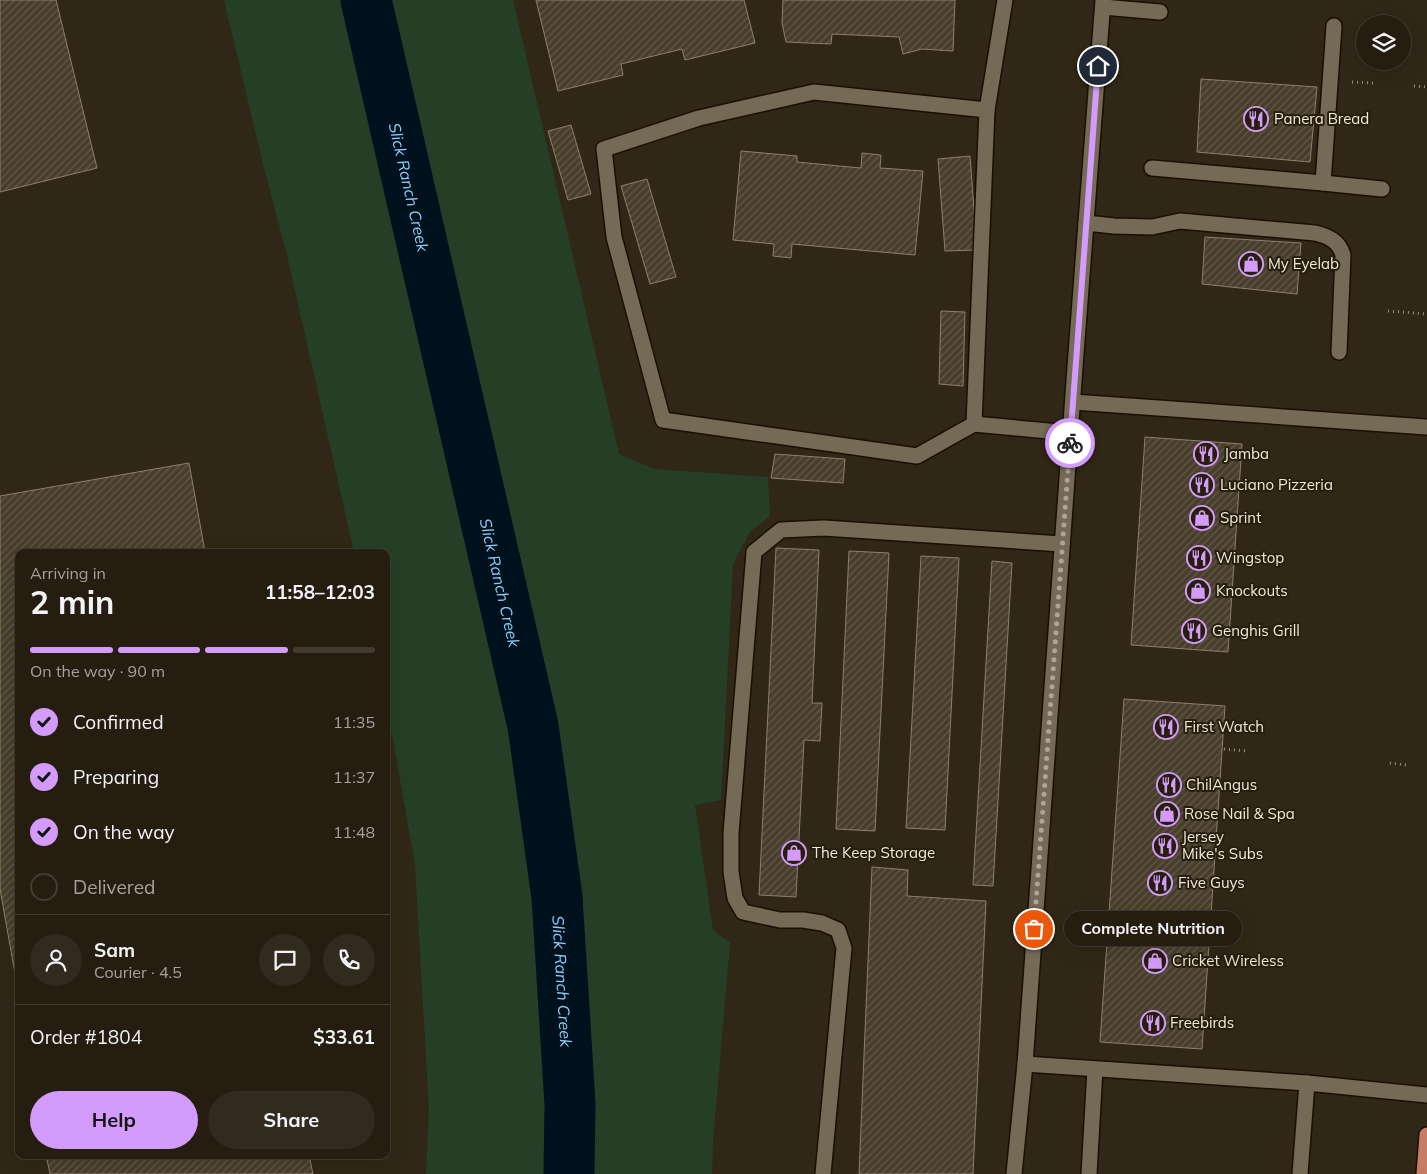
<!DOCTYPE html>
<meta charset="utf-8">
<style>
:root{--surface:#251d10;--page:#312a1e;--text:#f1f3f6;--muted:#a3a29f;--line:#423b30;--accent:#d39cfc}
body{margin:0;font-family:Mulish,sans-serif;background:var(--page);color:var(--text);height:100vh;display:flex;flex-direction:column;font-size:19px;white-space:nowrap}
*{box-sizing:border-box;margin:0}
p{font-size:16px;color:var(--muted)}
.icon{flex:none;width:28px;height:28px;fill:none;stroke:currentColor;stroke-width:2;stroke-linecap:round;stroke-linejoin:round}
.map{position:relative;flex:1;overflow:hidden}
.panel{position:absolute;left:15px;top:549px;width:375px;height:610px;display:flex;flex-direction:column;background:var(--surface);border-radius:10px;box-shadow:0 5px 20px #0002,0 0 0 1px var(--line)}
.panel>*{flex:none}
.buttons{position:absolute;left:1356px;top:15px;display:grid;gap:10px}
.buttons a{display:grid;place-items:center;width:55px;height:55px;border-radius:50%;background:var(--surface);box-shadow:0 5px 20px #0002,0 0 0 1px var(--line);font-size:25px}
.pin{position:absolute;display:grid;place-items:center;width:42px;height:42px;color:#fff;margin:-21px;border:2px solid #fff;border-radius:50%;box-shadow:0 1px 5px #0007}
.courier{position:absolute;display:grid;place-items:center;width:50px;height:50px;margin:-25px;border:4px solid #d39cfc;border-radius:50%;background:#fff;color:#222;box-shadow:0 1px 6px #0007}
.bubble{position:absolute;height:35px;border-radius:18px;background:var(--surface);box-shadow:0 5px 20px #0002,0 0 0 1px var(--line);font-size:16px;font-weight:700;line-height:35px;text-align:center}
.headline em{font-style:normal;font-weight:700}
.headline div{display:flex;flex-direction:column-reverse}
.headline{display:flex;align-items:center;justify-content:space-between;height:85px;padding:0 15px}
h1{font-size:32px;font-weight:700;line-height:38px}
.bar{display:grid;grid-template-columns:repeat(4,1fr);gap:8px 5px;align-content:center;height:60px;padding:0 15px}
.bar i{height:6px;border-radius:4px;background:var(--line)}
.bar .current{background:var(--accent)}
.bar p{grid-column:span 4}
.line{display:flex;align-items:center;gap:12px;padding:0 15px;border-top:1px solid var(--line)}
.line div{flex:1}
.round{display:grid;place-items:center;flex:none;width:52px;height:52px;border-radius:26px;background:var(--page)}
ol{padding:0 15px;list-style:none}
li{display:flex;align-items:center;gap:15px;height:55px}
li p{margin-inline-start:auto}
li .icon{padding:5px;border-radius:50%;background:var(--accent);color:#111;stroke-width:4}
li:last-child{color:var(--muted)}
li i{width:28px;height:28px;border:2px solid var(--line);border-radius:50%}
.cta{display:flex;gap:10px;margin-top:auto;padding:10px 15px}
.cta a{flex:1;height:58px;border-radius:30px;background:var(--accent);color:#111;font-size:20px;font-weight:700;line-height:58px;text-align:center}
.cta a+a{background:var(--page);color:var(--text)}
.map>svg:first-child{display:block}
.green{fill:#253f26}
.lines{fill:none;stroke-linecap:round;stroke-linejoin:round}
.river{stroke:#00111e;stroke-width:51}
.building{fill:url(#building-hatch);stroke:#8c816c}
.minor-casing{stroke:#191002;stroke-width:18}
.major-casing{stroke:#191002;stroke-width:18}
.path{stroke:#968e80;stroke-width:3;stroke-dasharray:1 4;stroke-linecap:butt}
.minor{stroke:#756a56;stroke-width:15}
.major{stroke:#c57d66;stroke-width:15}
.done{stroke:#aca598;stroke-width:5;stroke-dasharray:0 9}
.route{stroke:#d39cfc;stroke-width:6}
.labels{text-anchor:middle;stroke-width:4;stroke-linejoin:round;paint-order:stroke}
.poi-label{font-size:15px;fill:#efe9de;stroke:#271e0c;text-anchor:start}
.water-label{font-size:16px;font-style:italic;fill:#8bd0fc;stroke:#271e0c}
</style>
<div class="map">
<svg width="1427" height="1174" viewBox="0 0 1427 1174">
<defs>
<pattern id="building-hatch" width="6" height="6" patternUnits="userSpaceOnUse" patternTransform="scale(1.25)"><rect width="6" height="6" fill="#483e2b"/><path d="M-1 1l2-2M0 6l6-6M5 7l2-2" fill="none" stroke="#635a49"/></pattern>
</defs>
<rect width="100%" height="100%" fill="#312716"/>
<!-- green -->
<path class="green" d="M224,0h289l106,454 35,15 114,8 2,39 -20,16 -17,32 -12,236 -26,5 18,125 17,13 -17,198 -1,33h-286l3,-64 -14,-246 -29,-163v-149h-32l-67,-297 -23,-87z"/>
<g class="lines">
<!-- river -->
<path class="river" id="s1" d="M366,0l167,726 24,171 13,207 -1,70"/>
</g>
<!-- building -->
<g class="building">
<path d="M0,0h56l41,168 -97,24z"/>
<path d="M536,0h208l11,43 -70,17 -3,-11 -61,15 2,11 -65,16z"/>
<path d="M783,0h172l-2,51 -31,-2 -19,5 -4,-17 -67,-3 -1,10 -45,-2 -4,-19z"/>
<path d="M1201,79l116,8 -7,75 -113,-10z"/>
<path d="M571,125l20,69 -23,6 -20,-69z"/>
<path d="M741,151l56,5v6l64,6 1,-15 19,2 -1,13 43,3 -8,84 -123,-11 -1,14 -18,-2 1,-12 -41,-4z"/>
<path d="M970,156l7,94 -32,1 -7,-92z"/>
<path d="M647,179l29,98 -26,7 -29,-98z"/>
<path d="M1205,237l96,6 -4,51 -95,-10z"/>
<path d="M941,311l24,1 -2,74 -24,-2z"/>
<path d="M1145,437l97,7 -14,208 -97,-7z"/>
<path d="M775,454l70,5 -2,24 -72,-5z"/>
<path d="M189,463l16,89h-186v444l-19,-107v-393z"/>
<path d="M776,548l43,2 -7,153h10l-2,38 -16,-1 -8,157 -37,-2z"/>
<path d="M849,551l40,2 -14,278 -39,-2z"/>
<path d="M921,556l38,2 -14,272 -39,-2z"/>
<path d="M992,561l20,2 -19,323 -20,-1z"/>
<path d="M1124,699l101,7 -23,343 -102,-7z"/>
<path d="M872,867l36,3 -1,26 79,5 -13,273h-114z"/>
<path d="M46,1155h263l4,19h-263z"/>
</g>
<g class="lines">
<defs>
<g id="minor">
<path d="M1103,7l57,5"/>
<path d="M987,110l18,-110"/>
<path d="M1152,168l171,15 11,-157"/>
<path d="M1323,183l59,6"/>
<path d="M1086,223l28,3 38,1 28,-6 135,12c13,3 24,8 28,22l-4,97"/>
<path d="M1073,402l354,25"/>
<path d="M974,424l13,-314 -173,-18 -115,26 -95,31 10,88 49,183 254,36 57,-32 96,9"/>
<path d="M1025,1064l282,19 120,12"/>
<path d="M823,1174l21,-226 -6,-18 -16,-7 -19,-3h-23l-37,-8 -8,-14 -4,-26v-39l23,-281 27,-22 43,-2 238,16"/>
<path d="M1014,1174l11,-110 50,-697 28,-367"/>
<path d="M1089,1174l6,-105"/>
<path d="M1300,1174l7,-91"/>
</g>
<path id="major" d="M1424,1174l3,-39"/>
</defs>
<!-- minor casing -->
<use href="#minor" class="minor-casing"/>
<!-- major casing -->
<use href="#major" class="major-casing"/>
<!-- path -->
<g class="path">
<path d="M1352,82l21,1"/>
<path d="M1414,86l13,1"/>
<path d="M1388,311l39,3"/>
<path d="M1224,749l23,2"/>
<path d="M1390,763l16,2"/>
</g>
<!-- minor -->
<use href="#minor" class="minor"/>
<!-- major -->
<use href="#major" class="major"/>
</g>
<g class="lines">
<!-- done -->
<path class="done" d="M1034,929l36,-486"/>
<!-- route -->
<path class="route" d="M1070,443l28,-377"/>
</g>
<!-- icons -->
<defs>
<symbol id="restaurant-ring" viewBox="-11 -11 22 22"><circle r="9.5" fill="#271e0c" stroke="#d39cfc" stroke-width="1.5"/><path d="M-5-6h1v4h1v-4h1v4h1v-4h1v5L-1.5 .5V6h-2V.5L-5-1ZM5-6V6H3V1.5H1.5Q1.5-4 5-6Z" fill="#d39cfc"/></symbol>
<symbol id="shop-ring" viewBox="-11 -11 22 22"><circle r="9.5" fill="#271e0c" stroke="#d39cfc" stroke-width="1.5"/><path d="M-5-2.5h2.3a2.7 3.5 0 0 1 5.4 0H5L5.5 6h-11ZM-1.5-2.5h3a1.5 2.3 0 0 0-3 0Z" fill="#d39cfc"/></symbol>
</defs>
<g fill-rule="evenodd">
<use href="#restaurant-ring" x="1242" y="105" width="28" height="28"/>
<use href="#shop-ring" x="1237" y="250" width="28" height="28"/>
<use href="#restaurant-ring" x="1192" y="440" width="28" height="28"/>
<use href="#restaurant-ring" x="1188" y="471" width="28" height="28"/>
<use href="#shop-ring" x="1188" y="504" width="28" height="28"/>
<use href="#restaurant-ring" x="1185" y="544" width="28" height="28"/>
<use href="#shop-ring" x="1184" y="577" width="28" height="28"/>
<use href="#restaurant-ring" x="1180" y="617" width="28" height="28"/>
<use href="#restaurant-ring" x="1152" y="713" width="28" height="28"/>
<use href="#restaurant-ring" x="1155" y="771" width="28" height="28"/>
<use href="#shop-ring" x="1153" y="800" width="28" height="28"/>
<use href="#restaurant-ring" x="1151" y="832" width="28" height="28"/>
<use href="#shop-ring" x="780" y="839" width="28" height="28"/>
<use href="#restaurant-ring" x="1146" y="869" width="28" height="28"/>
<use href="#shop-ring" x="1141" y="947" width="28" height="28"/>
<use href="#restaurant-ring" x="1139" y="1009" width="28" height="28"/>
</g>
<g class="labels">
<!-- poi labels -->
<g class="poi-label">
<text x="1274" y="124">Panera Bread</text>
<text x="1268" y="269">My Eyelab</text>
<text x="1224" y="459">Jamba</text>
<text x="1220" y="490">Luciano Pizzeria</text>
<text x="1220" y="523">Sprint</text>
<text x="1216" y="563">Wingstop</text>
<text x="1216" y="596">Knockouts</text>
<text x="1212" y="636">Genghis Grill</text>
<text x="1184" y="732">First Watch</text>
<text x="1186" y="790">ChilAngus</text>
<text x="1184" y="819">Rose Nail &amp; Spa</text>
<text x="1182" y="842">Jersey<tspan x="1182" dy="17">Mike's Subs</tspan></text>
<text x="812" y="858">The Keep Storage</text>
<text x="1178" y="888">Five Guys</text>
<text x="1172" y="966">Cricket Wireless</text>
<text x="1170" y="1028">Freebirds</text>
</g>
<!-- water labels -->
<g class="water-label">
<text dy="6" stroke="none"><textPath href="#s1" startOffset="192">Slick Ranch Creek</textPath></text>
<text dy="6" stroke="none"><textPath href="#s1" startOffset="598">Slick Ranch Creek</textPath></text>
<text dy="6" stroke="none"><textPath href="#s1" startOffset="1002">Slick Ranch Creek</textPath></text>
</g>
</g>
</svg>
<div class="buttons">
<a><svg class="icon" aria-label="layers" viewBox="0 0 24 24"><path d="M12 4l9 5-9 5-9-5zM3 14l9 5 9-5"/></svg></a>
</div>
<div class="pin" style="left:1034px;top:929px;background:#ea580c"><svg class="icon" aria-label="bag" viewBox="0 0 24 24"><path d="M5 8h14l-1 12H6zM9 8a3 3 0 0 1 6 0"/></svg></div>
<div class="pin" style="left:1098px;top:66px;background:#1f2937"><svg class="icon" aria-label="home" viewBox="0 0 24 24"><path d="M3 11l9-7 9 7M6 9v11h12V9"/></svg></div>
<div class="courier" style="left:1070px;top:443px"><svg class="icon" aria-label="bike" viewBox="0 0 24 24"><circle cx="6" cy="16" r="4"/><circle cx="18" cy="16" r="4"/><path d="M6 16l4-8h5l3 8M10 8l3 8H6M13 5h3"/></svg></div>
<div class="bubble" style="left:1064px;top:911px;width:178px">Complete Nutrition</div>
<section class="panel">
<div class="headline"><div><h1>2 min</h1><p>Arriving in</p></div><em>11:58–12:03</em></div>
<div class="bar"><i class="current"></i><i class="current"></i><i class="current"></i><i></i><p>On the way · 90 m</p></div>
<ol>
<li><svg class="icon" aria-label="check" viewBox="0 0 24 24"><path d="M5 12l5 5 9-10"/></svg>Confirmed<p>11:35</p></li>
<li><svg class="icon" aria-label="check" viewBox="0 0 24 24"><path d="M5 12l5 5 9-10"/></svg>Preparing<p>11:37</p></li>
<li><svg class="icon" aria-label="check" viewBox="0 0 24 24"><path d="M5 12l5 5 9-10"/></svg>On the way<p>11:48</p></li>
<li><i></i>Delivered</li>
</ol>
<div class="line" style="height:90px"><a class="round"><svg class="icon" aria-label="person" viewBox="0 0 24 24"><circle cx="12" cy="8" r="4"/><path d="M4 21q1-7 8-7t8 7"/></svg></a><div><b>Sam</b><p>Courier · 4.5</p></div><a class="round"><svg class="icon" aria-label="chat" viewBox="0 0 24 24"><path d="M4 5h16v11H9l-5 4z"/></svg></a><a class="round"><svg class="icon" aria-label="phone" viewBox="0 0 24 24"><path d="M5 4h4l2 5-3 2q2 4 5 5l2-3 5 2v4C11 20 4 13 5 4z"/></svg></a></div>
<div class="line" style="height:65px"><div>Order #1804</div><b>$33.61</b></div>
<div class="cta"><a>Help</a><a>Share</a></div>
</section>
</div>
